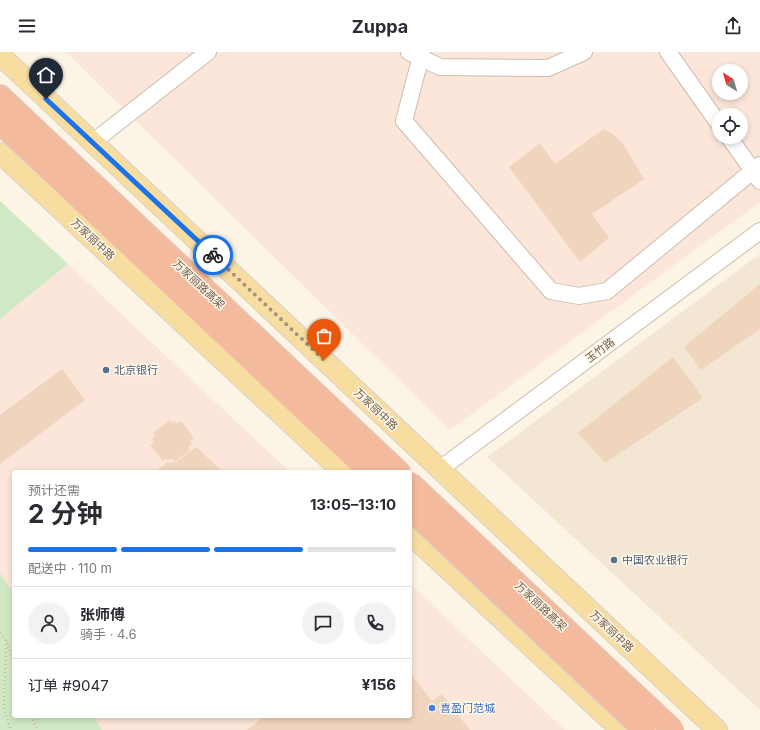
<!DOCTYPE html>
<html lang="zh">
<meta charset="utf-8">
<style>
:root{--surface:#fff;--page:#f2f2f3;--text:#2b2b33;--muted:#7c7c81;--line:#e1e1e2;--accent:#1a73e8}
body{margin:0;font-family:Inter,"Noto Sans SC",sans-serif;background:var(--page);color:var(--text);height:100vh;display:flex;flex-direction:column;font-size:15px;white-space:nowrap}
*{box-sizing:border-box;margin:0}
p{font-size:13px;color:var(--muted)}
.icon{flex:none;width:22px;height:22px;fill:none;stroke:currentColor;stroke-width:2;stroke-linecap:round;stroke-linejoin:round}
.map{position:relative;flex:1;overflow:hidden}
.side{position:absolute;left:12px;top:418px;width:400px;height:248px;display:flex;flex-direction:column;background:var(--surface);border-radius:4px;box-shadow:0 2px 6px #0003}
.side>*{flex:none}
.needle{width:26px;rotate:323deg}
.buttons{position:absolute;left:712px;top:12px;display:grid;gap:8px}
.buttons a{display:grid;place-items:center;width:36px;height:36px;border-radius:50%;background:var(--surface);box-shadow:0 2px 6px #0003;font-size:20px}
.pin{position:absolute;display:grid;place-items:center;width:34px;height:34px;color:#fff;margin:-41px -17px;border-radius:50% 50% 50% 0;rotate:-45deg;box-shadow:0 0 4px #0007}
.pin .icon{rotate:45deg}
.courier{position:absolute;display:grid;place-items:center;width:40px;height:40px;margin:-20px;border:3px solid #1a73e8;border-radius:50%;background:#fff;color:#222;box-shadow:0 1px 5px #0007}
.overview em{font-style:normal;font-weight:700}
.overview div{display:flex;flex-direction:column-reverse}
.overview{display:flex;align-items:center;justify-content:space-between;height:68px;padding:0 16px}
h1{font-size:26px;font-weight:700;line-height:30px}
.bar{display:grid;grid-template-columns:repeat(4,1fr);gap:6px 4px;align-content:center;height:48px;padding:0 16px}
.bar i{height:5px;border-radius:3px;background:var(--line)}
.bar .on{background:var(--accent)}
.bar p{grid-column:span 4}
.line{display:flex;align-items:center;gap:10px;padding:0 16px;border-top:1px solid var(--line)}
.line div{flex:1}
.round{display:grid;place-items:center;flex:none;width:42px;height:42px;border-radius:21px;background:var(--page)}
header{display:flex;justify-content:space-between;align-items:center;height:52px;padding:0 16px;background:var(--surface);font-size:18px;font-weight:700}
.map>svg:first-child{display:block}
.residential{fill:#f3e7d4}
.commercial{fill:#fbe6d9;fill-rule:evenodd}
.green{fill:#d0e9c4}
.building{fill:#f0d5be}
.lines{fill:none;stroke-linecap:round;stroke-linejoin:round}
.minor-casing{stroke:#cdbdac;stroke-width:18}
.major-casing{stroke:#d8d1cd;stroke-width:22}
.highway-casing{stroke:#d8d1cd;stroke-width:24}
.path{stroke:#d5b9a1;stroke-width:2.5;stroke-dasharray:1 3;stroke-linecap:butt}
.minor{stroke:#fff;stroke-width:16}
.major{stroke:#f8dda0;stroke-width:20}
.highway{stroke:#f4ba9e;stroke-width:22}
.highway-bridge-casing{stroke:#d8d1cd;stroke-width:24;stroke-linecap:butt}
.highway-bridge{stroke:#f4ba9e;stroke-width:22}
.done{stroke:#a49181;stroke-width:4;stroke-dasharray:0 7.2}
.route{stroke:#1a73e8;stroke-width:5}
.service-dot{fill:#5c6f8a;stroke:#fef8eb;stroke-width:1.5}
.shop-dot{fill:#3f7fe0;stroke:#fef8eb;stroke-width:1.5}
.labels{text-anchor:middle;stroke-width:3;stroke-linejoin:round;paint-order:stroke}
.street-label{font-size:11px;fill:#745c4b;stroke:#fef8eb}
.service-label{font-size:11px;fill:#4e5e75;stroke:#fef8eb;text-anchor:start}
.shop-label{font-size:11px;fill:#366cbe;stroke:#fef8eb;text-anchor:start}
</style>
<header><svg class="icon" aria-label="menu" viewBox="0 0 24 24"><path d="M4 6h16M4 12h16M4 18h16"/></svg>Zuppa<svg class="icon" aria-label="share" viewBox="0 0 24 24"><path d="M12 15V3M7 8l5-5 5 5M5 13v7h14v-7"/></svg></header>
<div class="map">
<svg width="760" height="678" viewBox="0 0 760 678">
<rect width="100%" height="100%" fill="#fcf4e5"/>
<!-- residential -->
<path class="residential" d="M760,202v456l-273,-253z"/>
<!-- commercial -->
<g class="commercial">
<path d="M66,0h694v150l-310,228zM719,19h22v22h-22zM719,63h22v22h-22z"/>
<path d="M68,212l222,208h-276v122l-14,-21v-254z"/>
<path d="M410,532l155,146h-463l-9,-14h317z"/>
</g>
<!-- green -->
<g class="green">
<path d="M0,149l68,63 -68,55z"/>
<path d="M0,521l14,21v122h79l9,14h-102z"/>
</g>
<!-- building -->
<g class="building">
<path d="M604,77l9,5 10,10 21,35 -52,35 17,24 -29,24 -71,-95 31,-24 15,21z"/>
<path d="M760,232v45l-59,41 -17,-23z"/>
<path d="M673,305l30,41 -98,65 -27,-30z"/>
<path d="M62,317l23,31 -85,64v-49z"/>
<path d="M170,368l3,3 2,-2 2,2 4,-2 13,17 -4,3 2,3 -4,3 2,3 -16,12 -2,-4 -4,3 -2,-3 -3,3 -13,-16 4,-3 -2,-3 3,-3 -2,-3z"/>
<path d="M196,395l27,25h-68l11,-9 10,-1z"/>
<path d="M410,621l22,28 10,-7 28,36h-223l18,-14h145z"/>
</g>
<g class="lines">
<defs>
<g id="minor">
<path d="M409,0l31,15 108,1 36,-16"/>
<path d="M422,0l-18,69 147,170 28,5 28,-5 153,-126"/>
<path d="M668,0l51,72"/>
<path d="M729,85l31,44"/>
<path d="M93,90l115,-90"/>
<path d="M440,417l320,-238"/>
</g>
<g id="major">
<path d="M0,3l717,675"/>
<path d="M0,101l343,319"/>
<path d="M410,482l211,196"/>
</g>
<g id="highway">
<path d="M0,44l399,376"/>
<path d="M0,71l370,349"/>
</g>
</defs>
<!-- minor casing -->
<use href="#minor" class="minor-casing"/>
<!-- major casing -->
<use href="#major" class="major-casing"/>
<!-- highway casing -->
<use href="#highway" class="highway-casing"/>
<!-- path -->
<g class="path">
<path d="M0,581l6,7 8,23"/>
<path d="M6,588l-2,69 7,21"/>
<path d="M32,664l5,14"/>
</g>
<!-- minor -->
<use href="#minor" class="minor"/>
<!-- major -->
<use href="#major" class="major"/>
<!-- highway -->
<use href="#highway" class="highway"/>
<defs>
<g id="highway-bridge">
<path d="M410,431l263,247"/>
<path d="M410,457l234,221"/>
</g>
</defs>
<!-- highway-bridge casing -->
<use href="#highway-bridge" class="highway-bridge-casing"/>
<!-- highway-bridge -->
<use href="#highway-bridge" class="highway-bridge"/>
</g>
<g class="lines">
<!-- done -->
<path class="done" d="M213,203l111,105"/>
<!-- route -->
<path class="route" d="M46,47l167,156"/>
</g>
<!-- markers -->
<g class="service-dot">
<circle cx="106" cy="318" r="4"/>
<circle cx="614" cy="508" r="4"/>
</g>
<circle class="shop-dot" cx="432" cy="656" r="4"/>
<g class="labels">
<!-- street labels -->
<g class="street-label">
<text transform="translate(93 187) rotate(43)" y="4">万家丽中路</text>
<text transform="translate(199 232) rotate(43)" y="4">万家丽路高架</text>
<text transform="translate(600 298) rotate(-37)" y="4">玉竹路</text>
<text transform="translate(376 357) rotate(43)" y="4">万家丽中路</text>
<text transform="translate(541 554) rotate(43)" y="4">万家丽路高架</text>
<text transform="translate(612 579) rotate(43)" y="4">万家丽中路</text>
</g>
<!-- service labels -->
<g class="service-label">
<text x="114" y="322">北京银行</text>
<text x="622" y="512">中国农业银行</text>
</g>
<!-- shop labels -->
<g class="shop-label">
<text x="440" y="660">喜盈门范城</text>
</g>
</g>
</svg>
<div class="buttons">
<a><svg class="needle" viewBox="-14 -14 28 28"><path d="M0-13l5 13h-10z" fill="#e53935"/><path d="M0 13l5-13h-10z" fill="#7c7c81"/></svg></a>
<a><svg class="icon" aria-label="locate" viewBox="0 0 24 24"><circle cx="12" cy="12" r="6"/><path d="M12 2v4M12 18v4M2 12h4M18 12h4"/></svg></a>
</div>
<div class="pin" style="left:324px;top:308px;background:#ea580c"><svg class="icon" aria-label="bag" viewBox="0 0 24 24"><path d="M5 8h14l-1 12H6zM9 8a3 3 0 0 1 6 0"/></svg></div>
<div class="pin" style="left:46px;top:47px;background:#1f2937"><svg class="icon" aria-label="home" viewBox="0 0 24 24"><path d="M3 11l9-7 9 7M6 9v11h12V9"/></svg></div>
<div class="courier" style="left:213px;top:203px"><svg class="icon" aria-label="bike" viewBox="0 0 24 24"><circle cx="6" cy="16" r="4"/><circle cx="18" cy="16" r="4"/><path d="M6 16l4-8h5l3 8M10 8l3 8H6M13 5h3"/></svg></div>
<section class="side">
<div class="overview"><div><h1>2 分钟</h1><p>预计还需</p></div><em>13:05–13:10</em></div>
<div class="bar"><i class="on"></i><i class="on"></i><i class="on"></i><i></i><p>配送中 · 110 m</p></div>
<div class="line" style="height:72px"><a class="round"><svg class="icon" aria-label="person" viewBox="0 0 24 24"><circle cx="12" cy="8" r="4"/><path d="M4 21q1-7 8-7t8 7"/></svg></a><div><b>张师傅</b><p>骑手 · 4.6</p></div><a class="round"><svg class="icon" aria-label="chat" viewBox="0 0 24 24"><path d="M4 5h16v11H9l-5 4z"/></svg></a><a class="round"><svg class="icon" aria-label="phone" viewBox="0 0 24 24"><path d="M5 4h4l2 5-3 2q2 4 5 5l2-3 5 2v4C11 20 4 13 5 4z"/></svg></a></div>
<div class="line" style="height:52px"><div>订单 #9047</div><b>¥156</b></div>
</section>
</div>
